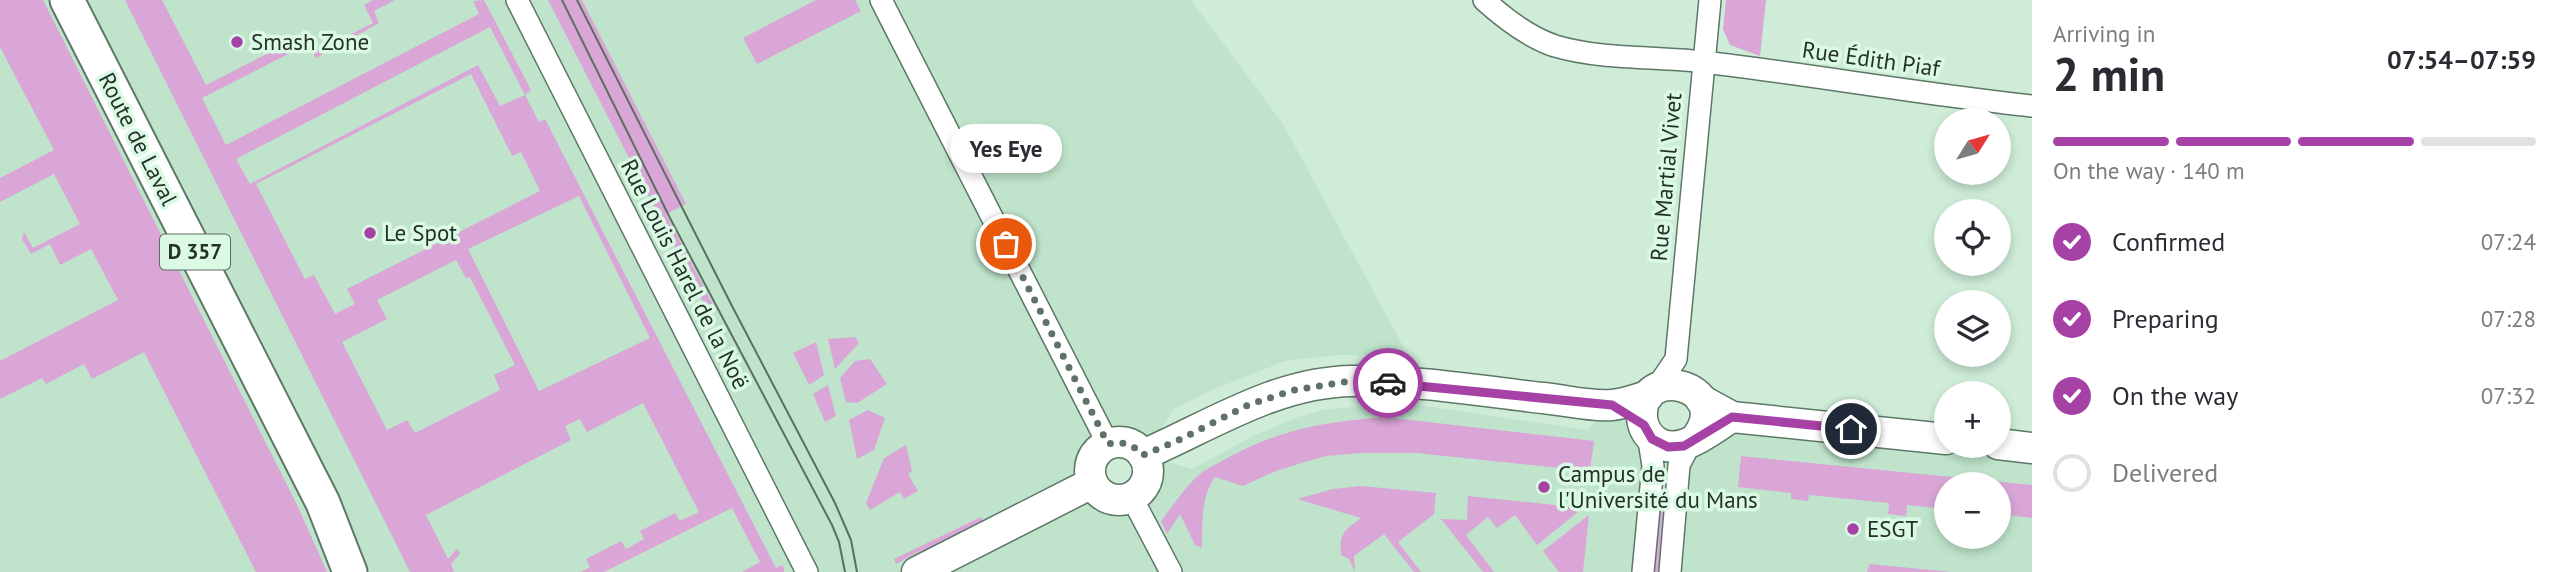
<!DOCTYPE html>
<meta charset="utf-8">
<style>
:root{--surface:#fff;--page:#f7f7f7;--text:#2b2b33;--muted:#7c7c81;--line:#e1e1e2;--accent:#a641a6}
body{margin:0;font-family:"PT Sans",sans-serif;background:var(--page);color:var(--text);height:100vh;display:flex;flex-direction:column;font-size:26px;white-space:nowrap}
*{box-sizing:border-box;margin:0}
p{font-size:23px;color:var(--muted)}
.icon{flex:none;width:38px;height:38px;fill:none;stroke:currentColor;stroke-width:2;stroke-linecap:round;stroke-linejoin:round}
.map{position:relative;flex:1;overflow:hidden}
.drawer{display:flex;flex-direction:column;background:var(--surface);width:525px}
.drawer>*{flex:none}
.needle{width:46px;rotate:53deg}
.controls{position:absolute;left:1934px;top:108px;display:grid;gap:14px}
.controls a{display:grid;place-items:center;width:77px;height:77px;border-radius:50%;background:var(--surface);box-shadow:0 4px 10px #0003;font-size:35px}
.pin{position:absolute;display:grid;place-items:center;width:60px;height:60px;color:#fff;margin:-30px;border:4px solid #fff;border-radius:50%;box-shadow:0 2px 7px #0007}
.courier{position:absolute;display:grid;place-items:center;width:70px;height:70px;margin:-35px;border:5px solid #a641a6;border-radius:50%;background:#fff;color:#222;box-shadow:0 2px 9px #0007}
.bubble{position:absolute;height:49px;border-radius:24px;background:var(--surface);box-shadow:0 4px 10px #0003;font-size:23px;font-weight:700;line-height:49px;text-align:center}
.head em{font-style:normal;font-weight:700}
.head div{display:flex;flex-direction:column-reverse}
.head{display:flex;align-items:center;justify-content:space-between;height:119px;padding:0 21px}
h1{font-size:46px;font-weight:700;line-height:52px}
.bar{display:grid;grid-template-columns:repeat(4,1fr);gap:10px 7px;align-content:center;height:84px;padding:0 21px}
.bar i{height:9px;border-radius:5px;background:var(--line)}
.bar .selected{background:var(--accent)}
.bar p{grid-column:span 4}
ol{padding:0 21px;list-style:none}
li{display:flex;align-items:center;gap:21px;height:77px}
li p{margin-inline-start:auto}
li .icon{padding:7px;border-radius:50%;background:var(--accent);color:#fff;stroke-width:4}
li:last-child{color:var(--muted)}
li i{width:38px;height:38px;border:4px solid var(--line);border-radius:50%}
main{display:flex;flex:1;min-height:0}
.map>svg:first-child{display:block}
.built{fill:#bfe4cb;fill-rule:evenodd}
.green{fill:#d9a6d7;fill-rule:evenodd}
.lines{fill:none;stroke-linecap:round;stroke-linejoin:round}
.street-casing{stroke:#5d7866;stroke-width:24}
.secondary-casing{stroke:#5d7866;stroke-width:33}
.primary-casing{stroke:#5d7866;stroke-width:37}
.street{stroke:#fff;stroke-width:21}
.secondary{stroke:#fff;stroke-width:30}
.primary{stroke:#fff;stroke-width:33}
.tram{stroke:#5d6e62;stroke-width:2}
.done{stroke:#607266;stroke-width:7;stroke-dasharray:0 12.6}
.route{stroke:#a641a6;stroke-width:9}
.poi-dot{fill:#a641a6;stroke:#dbfae5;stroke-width:2.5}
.labels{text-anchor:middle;stroke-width:7;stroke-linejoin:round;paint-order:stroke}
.shield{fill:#dbfae5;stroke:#5c6d61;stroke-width:2}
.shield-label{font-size:21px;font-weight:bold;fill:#253129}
.poi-label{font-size:23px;fill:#253129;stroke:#dbfae5;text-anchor:start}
.street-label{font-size:23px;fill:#253129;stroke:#dbfae5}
</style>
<main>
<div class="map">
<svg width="2032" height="572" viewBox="0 0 2032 572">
<rect width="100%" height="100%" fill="#ceecd8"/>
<!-- built -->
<path class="built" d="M0,0h67l5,8 15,-8h1104l92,124 127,235 -30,-4h-42l-53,6 -73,29 -38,19 -31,46 49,14 63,-34 43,-18 25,-7 62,-6 41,2 161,24 25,-25 32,20 9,40 26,4 53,-52 214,29 86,2v124h-1664l-43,-65 25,65h-350zM1115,443h8l15,6 9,14 1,10 -7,17 -16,10 -10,1 -18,-10 -7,-17v-9l9,-16zM1946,485h52v52h-52z"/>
<!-- green -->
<g class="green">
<path d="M0,0h43l256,509 28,63h-71l-112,-220 -52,27 -8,-15 -38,20 -4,-6 -42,21v-38l118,-61 -27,-51 -31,16 -10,-21 -19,10 -9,-15 2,-7 9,16 47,-24 -26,-50 -54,28v-24l54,-28 -54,-103z"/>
<path d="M125,0h37l44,85 102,-52 10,18 55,-28 -9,-18 9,-5h22l-21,11 5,12 -63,35 -8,-14 -106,54 24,47 253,-131 -6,-13 11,-1 47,90 -6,5 14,27 6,-3 231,449 7,-3 1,7h-42l18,-10 -28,-54 -128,64h-23l9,-5 -4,-8 35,-18 5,8 18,-10 -4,-8 35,-18 5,8 19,-9 -56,-109 -56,29 -7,-13 -15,7 6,14 -145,75 22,44 9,-10 3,5 -9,10 3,8h-44zM490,27l35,68 -25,11 -22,-41 -228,119 -14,-25zM471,74l41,82 9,-4 19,39 -193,98 8,15 -20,10 -21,-39 -9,4 -49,-95zM579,196l71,142 -111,53 -71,-142zM456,260l10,18 4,-1 45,88 -21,10 6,15 -85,43 -8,-13 -20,10 -45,-88 45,-23 -10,-19z"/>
<path d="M548,0h34l104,204 -20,10 47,91 -7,3z"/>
<path d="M816,0h39l6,11 -104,53 -14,-26z"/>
<path d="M1726,0h40l-6,56 -30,-11 -7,-16z"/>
<path d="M855,337l4,6 -24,26 -7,-30z"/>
<path d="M816,342l8,33 -15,10 -16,-32z"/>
<path d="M870,359l17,25 -30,19 -11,-1 -6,-24 15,-17z"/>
<path d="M828,385l8,31 -11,6 -12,-28z"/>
<path d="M868,410l17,8 -11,32 -17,9 -8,-39z"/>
<path d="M1384,417l210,24 -4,30 -174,-18h-54l-36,3 -18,5 -32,10 -33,15 -28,-9c-14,19 -13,48 -13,71l-7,-3 -15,-31 -13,20 -6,-13c12,-15 23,-33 38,-46 6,-6 16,-10 23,-14 53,-31 102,-39 162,-44z"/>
<path d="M906,445l6,26 -4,3 10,17 -14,8 -4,-7 -30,18 -4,-7 18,-45z"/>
<path d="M1741,456l291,29v33l-33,-4 -1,-29h-52v24l-39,-4 -1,11 -18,-2 1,-11 -80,-8 -1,6 -17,-2v-6l-53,-6z"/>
<path d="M1361,486l75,7 -2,21 -36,28 23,30h-7l-30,-38 -30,22 1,16 -6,-13 -8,-4c-2,-24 4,-24 20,-37l-64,-19 36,-10z"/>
<path d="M1657,489l14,1 -8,82h-14z"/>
<path d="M1468,496l115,12 -46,37 -22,-30 -18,13 -9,-11 -22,18 28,37h-11l-42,-53 26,1z"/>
<path d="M1589,515l-6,57h-24l-16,-21z"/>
<path d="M981,517l4,9 -69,27 -20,11 -2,-5z"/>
<path d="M1870,564l81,8h-84z"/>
</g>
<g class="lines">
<defs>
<g id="street">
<path d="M517,0l290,572"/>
<path d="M881,0l227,444"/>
<path d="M1484,0c21,19 44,37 71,46 48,14 100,10 149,16 109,13 218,32 328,44"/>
<path d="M1655,390l21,-31 34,-359"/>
<path d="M1132,498l39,74"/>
<path d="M1643,572l10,-106 -5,-32"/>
<path d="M1670,572l9,-107 12,-23"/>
</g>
<g id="secondary">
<path d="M1701,400l31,17 214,22"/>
<path d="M1697,437c38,-52 -59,-76 -55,-19 1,9 5,17 13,23 24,18 56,-12 77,-24"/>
<circle cx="1119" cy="471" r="29"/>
<path d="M1998,444l34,4"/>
<path d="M1143,455c67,-29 133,-73 209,-74 64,-1 128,10 191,17 22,2 47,9 69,7 12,-1 25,-6 36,-9"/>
<path d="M917,572l175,-89"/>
</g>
<path id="primary" d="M67,0l256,503 27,69"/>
</defs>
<!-- street casing -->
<use href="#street" class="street-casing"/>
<!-- secondary casing -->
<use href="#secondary" class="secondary-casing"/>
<!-- primary casing -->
<use href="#primary" class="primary-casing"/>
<!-- street -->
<use href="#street" class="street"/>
<!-- secondary -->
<use href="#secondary" class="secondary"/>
<!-- primary -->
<use href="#primary" class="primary"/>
<!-- tram -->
<g class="tram">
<path d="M562,0l108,218 162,307 7,17 6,30"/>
<path d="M577,0l155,306 103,197 16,37 6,32"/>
</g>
</g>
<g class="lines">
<!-- done -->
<path class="done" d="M1006,244l102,200c14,-3 25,0 35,11l34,-14 71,-36 46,-15 57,-9 37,2"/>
<!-- route -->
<path class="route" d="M1388,383l224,22 32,20 8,14 16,8 16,-1 48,-29 119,12"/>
</g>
<!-- markers -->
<g class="poi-dot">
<circle cx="237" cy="42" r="7"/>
<circle cx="370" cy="233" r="7"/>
<circle cx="1544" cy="487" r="7"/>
<circle cx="1853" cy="529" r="7"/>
</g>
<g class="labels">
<!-- shield labels -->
<rect class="shield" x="160" y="234.5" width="70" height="35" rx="5"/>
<g class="shield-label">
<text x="195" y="259">D 357</text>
</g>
<!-- poi labels -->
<g class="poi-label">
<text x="251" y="50">Smash Zone</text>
<text x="384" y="241">Le Spot</text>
<text x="1558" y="482">Campus de<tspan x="1558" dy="26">l'Université du Mans</tspan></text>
<text x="1867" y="537">ESGT</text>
</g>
<!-- street labels -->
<g class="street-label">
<text transform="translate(1871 59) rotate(8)" y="8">Rue Édith Piaf</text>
<text transform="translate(138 139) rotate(63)" y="8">Route de Laval</text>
<text transform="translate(1666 177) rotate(-85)" y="8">Rue Martial Vivet</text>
<text transform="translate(685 274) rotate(63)" y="8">Rue Louis Harel de la Noë</text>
</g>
</g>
</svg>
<div class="controls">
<a><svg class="needle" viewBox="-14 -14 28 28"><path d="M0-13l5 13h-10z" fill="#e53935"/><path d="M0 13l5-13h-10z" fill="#7c7c81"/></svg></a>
<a><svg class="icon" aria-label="locate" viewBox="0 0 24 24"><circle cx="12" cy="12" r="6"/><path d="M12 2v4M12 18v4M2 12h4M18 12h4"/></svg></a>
<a><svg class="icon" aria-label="layers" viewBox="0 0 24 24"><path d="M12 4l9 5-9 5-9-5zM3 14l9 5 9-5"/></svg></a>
<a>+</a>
<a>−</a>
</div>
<div class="pin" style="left:1006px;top:244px;background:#ea580c"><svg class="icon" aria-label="bag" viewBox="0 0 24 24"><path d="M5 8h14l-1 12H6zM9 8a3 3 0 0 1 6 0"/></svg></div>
<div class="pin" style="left:1851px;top:429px;background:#1f2937"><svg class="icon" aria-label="home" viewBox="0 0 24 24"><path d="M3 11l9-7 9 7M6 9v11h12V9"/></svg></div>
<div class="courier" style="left:1388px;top:383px"><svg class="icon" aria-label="car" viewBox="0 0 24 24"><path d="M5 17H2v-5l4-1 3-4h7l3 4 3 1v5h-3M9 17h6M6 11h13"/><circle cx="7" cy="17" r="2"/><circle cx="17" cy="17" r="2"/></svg></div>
<div class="bubble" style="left:950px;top:124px;width:112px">Yes Eye</div>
</div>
<section class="drawer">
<div class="head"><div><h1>2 min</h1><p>Arriving in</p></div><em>07:54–07:59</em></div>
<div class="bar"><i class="selected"></i><i class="selected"></i><i class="selected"></i><i></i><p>On the way · 140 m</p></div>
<ol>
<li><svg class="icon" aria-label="check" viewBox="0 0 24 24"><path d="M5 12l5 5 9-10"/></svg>Confirmed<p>07:24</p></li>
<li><svg class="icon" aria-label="check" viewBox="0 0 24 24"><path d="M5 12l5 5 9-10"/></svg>Preparing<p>07:28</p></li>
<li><svg class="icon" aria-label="check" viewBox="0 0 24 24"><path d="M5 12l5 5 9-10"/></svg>On the way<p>07:32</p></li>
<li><i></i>Delivered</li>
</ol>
</section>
</main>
